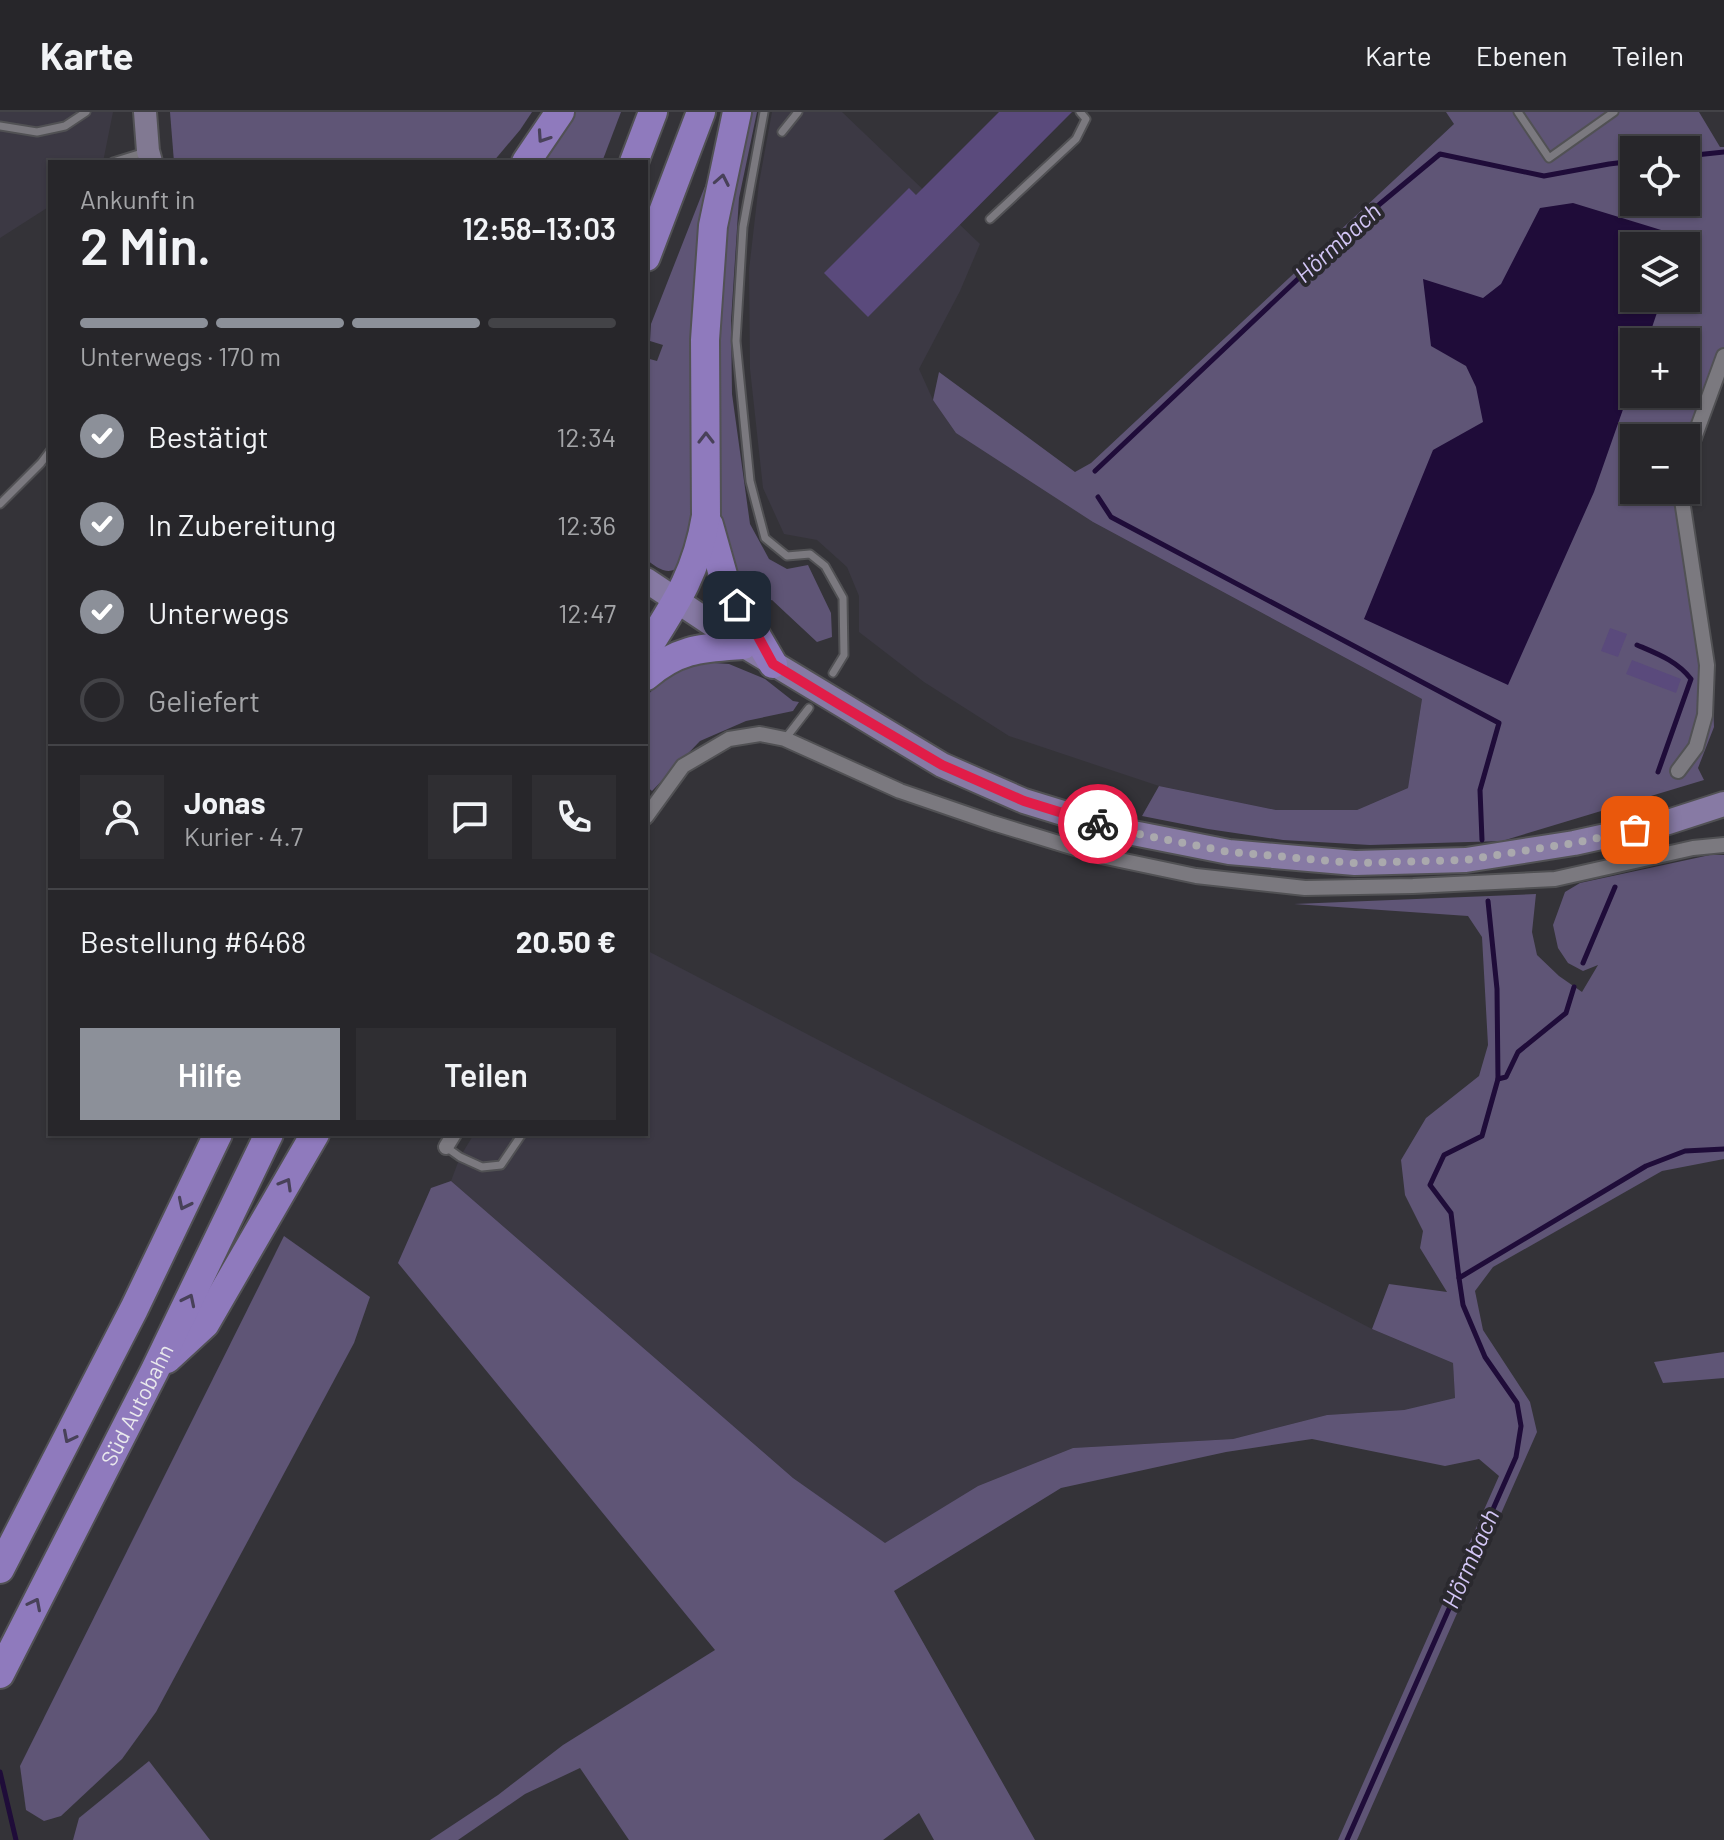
<!DOCTYPE html>
<html lang="de">
<meta charset="utf-8">
<style>
:root{--surface:#27262a;--page:#2f2e32;--text:#f1f3f6;--muted:#a4a5a8;--line:#434347;--accent:#8c9099}
body{margin:0;font-family:Barlow,sans-serif;background:var(--page);color:var(--text);height:100vh;display:flex;flex-direction:column;font-size:30px;white-space:nowrap}
*{box-sizing:border-box;margin:0}
p{font-size:26px;color:var(--muted)}
.icon{flex:none;width:44px;height:44px;fill:none;stroke:currentColor;stroke-width:2;stroke-linecap:round;stroke-linejoin:round}
.map{position:relative;flex:1;overflow:hidden}
.drawer{position:absolute;left:48px;top:48px;width:600px;height:976px;display:flex;flex-direction:column;background:var(--surface);border-radius:0px;box-shadow:0 2px 6px #0004,0 0 0 2px var(--line)}
.drawer>*{flex:none}
.fabs{position:absolute;left:1620px;top:24px;display:grid;gap:16px}
.fabs a{display:grid;place-items:center;width:80px;height:80px;border-radius:0px;background:var(--surface);box-shadow:0 2px 6px #0004,0 0 0 2px var(--line);font-size:40px}
.pin{position:absolute;display:grid;place-items:center;width:68px;height:68px;color:#fff;margin:-34px;border-radius:16px;box-shadow:0 4px 12px #0006}
.courier{position:absolute;display:grid;place-items:center;width:80px;height:80px;margin:-40px;border:6px solid #e11d48;border-radius:50%;background:#fff;color:#222;box-shadow:0 2px 10px #0007}
.summary em{font-style:normal;font-weight:600}
.summary div{display:flex;flex-direction:column-reverse}
.summary{display:flex;align-items:center;justify-content:space-between;height:136px;padding:0 32px}
h1{font-size:52px;font-weight:600;line-height:60px}
.bar{display:grid;grid-template-columns:repeat(4,1fr);gap:12px 8px;align-content:center;height:96px;padding:0 32px}
.bar i{height:10px;border-radius:6px;background:var(--line)}
.bar .active{background:var(--accent)}
.bar p{grid-column:span 4}
.line{display:flex;align-items:center;gap:20px;padding:0 32px;border-top:2px solid var(--line)}
.line div{flex:1}
.round{display:grid;place-items:center;flex:none;width:84px;height:84px;border-radius:0px;background:var(--page)}
ol{padding:0 32px;list-style:none}
li{display:flex;align-items:center;gap:24px;height:88px}
li p{margin-inline-start:auto}
li .icon{padding:8px;border-radius:50%;background:var(--accent);color:#fff;stroke-width:4}
li:last-child{color:var(--muted)}
li i{width:44px;height:44px;border:4px solid var(--line);border-radius:50%}
.primary-button{display:flex;gap:16px;margin-top:auto;padding:16px 32px}
.primary-button a{flex:1;height:92px;border-radius:0px;background:var(--accent);color:#fff;font-size:32px;font-weight:600;line-height:92px;text-align:center}
.primary-button a+a{background:var(--page);color:var(--text)}
header{display:flex;align-items:center;gap:48px;box-sizing:border-box;height:112px;padding:0 40px;background:var(--surface);border-bottom:2px solid var(--line)}
header strong{font-size:38px}
nav{display:flex;gap:44px;margin-inline-start:auto;font-size:28px}
.map>svg:first-child{display:block}
.built{fill:#3c3944}
.green{fill:#5f5576;fill-rule:evenodd}
.water{fill:#1f0c39}
.lines{fill:none;stroke-linecap:round;stroke-linejoin:round}
.stream{stroke:#1f0c39;stroke-width:5}
.building{fill:#5a4a7c}
.lane-casing{stroke:#515154;stroke-width:11}
.street-casing{stroke:#515154;stroke-width:18}
.secondary-casing{stroke:#515154;stroke-width:26}
.primary-casing{stroke:#515154;stroke-width:28}
.highway-casing{stroke:#515154;stroke-width:32}
.lane{stroke:#7b797f;stroke-width:7}
.street{stroke:#7b797f;stroke-width:14}
.secondary{stroke:#817992;stroke-width:22}
.primary{stroke:#877aa4;stroke-width:24}
.highway{stroke:#8f7abd;stroke-width:28}
.oneway{stroke:#484159}
.done{stroke:#aaa9ad;stroke-width:8;stroke-dasharray:0 14.4}
.route{stroke:#e11d48;stroke-width:10}
.labels{text-anchor:middle;stroke-width:8;stroke-linejoin:round;paint-order:stroke}
.street-label{font-size:22px;fill:#e9e9ec;stroke:#2a292e}
.water-label{font-size:24px;font-style:italic;fill:#d3c6f6;stroke:#2a292e}
</style>
<header>
<strong>Karte</strong>
<nav><a>Karte</a><a>Ebenen</a><a>Teilen</a></nav>
</header>
<div class="map">
<svg width="1724" height="1728" viewBox="0 0 1724 1728">
<rect width="100%" height="100%" fill="#343338"/>
<!-- built -->
<g class="built">
<path d="M0,0h113l-10,50h-53v44l-50,32z"/>
<path d="M772,0h70l138,132 -20,47 -41,78 14,31 160,122 329,177 -14,89 -51,22h-81l-117,-24 -150,-50 -85,-54 -65,-50v-36l-12,-29 -30,-27 -33,-6 -21,-46 -13,-119 -1,-99 10,-87z"/>
<path d="M646,838l726,379 81,34 2,35 -51,12 -77,5 -94,24 -160,9 -95,38 -93,58 -92,-66 -342,-297 9,-24 14,-23h172z"/>
</g>
<!-- green -->
<g class="green">
<path d="M170,0h362l-12,18 -27,32h-319z"/>
<path d="M571,0h50l-19,50h-64z"/>
<path d="M748,0h9l-18,86 -8,123 1,73 18,130 19,35 18,10 21,-4 23,48 1,24 -15,5 -45,-42 -22,5 -27,-65 -7,-108 11,-224z"/>
<path d="M1446,0h253l21,35h4v223l-34,94 1,47 20,130 3,86 -16,41 6,12 -202,61 -132,4 -87,-5 -75,-11 -66,-13 17,-30 117,24h81l51,-22 14,-89 -329,-177 -137,-89 -23,-33 6,-28 136,100 16,-9 363,-339zM1634,38h52v52h-52zM1634,134h52v52h-52zM1634,230h52v52h-52zM1634,326h52v52h-52z"/>
<path d="M709,64l-13,346c-5,15 -10,56 -33,48 -6,-2 -12,-7 -17,-11v-201l11,3 6,-16 -13,-4 1,-17z"/>
<path d="M699,550l30,2 36,15 28,22 6,1 -6,9 -47,10 -46,20 -48,50 -6,-5v-89c16,-18 30,-27 53,-35z"/>
<path d="M1710,743h14v304l-62,12 -169,96 -18,24 8,39 47,72 7,30 -180,408h-19l161,-364 -20,-17 -34,7 -133,-27 -86,13 -165,36 -167,103 141,249h-101l-15,-27 -36,27h-254l-49,-72 -55,26 -67,46h-28l68,-45 65,-50 152,-95 -317,-387 33,-75 20,-7 342,297 92,65 93,-57 95,-38 160,-9 94,-24 77,-5 51,-12 -2,-35 -81,-34 17,-45 58,8 -27,-44 3,-17 -18,-36 -4,-35 25,-42 53,-42 9,-31 -6,-108 -14,-21 -174,-12 242,-10 -4,38 5,23 22,21 23,16 16,-27 -15,6 -15,-8 -10,-15 -5,-23 12,-33 15,-9z"/>
<path d="M284,1124l86,61 -16,46 -198,369 -34,47 -61,57 -17,5 -18,-11 -6,-44z"/>
<path d="M1724,1240v26l-61,5 -9,-21z"/>
<path d="M149,1649l61,79h-137l6,-22z"/>
</g>
<!-- water -->
<path class="water" d="M1573,91l111,34 -3,9h-47v52h28l-15,44h-13v36l-40,114 -86,193 -144,-66 69,-169 50,-28 -7,-35 -10,-21 -35,-20 -8,-67 60,19 18,-14 39,-76z"/>
<g class="lines">
<!-- stream -->
<g class="stream">
<path d="M1686,44l38,-4"/>
<path d="M1095,359l262,-248 83,-69 104,22 65,-12 25,-3"/>
<path d="M1098,385l13,20 388,206 -19,67 2,50"/>
<path d="M1637,533c21,9 40,16 54,34l-33,93"/>
<path d="M1583,851l32,-76"/>
<path d="M1498,967l8,-2 12,-25 48,-39 8,-26"/>
<path d="M1459,1166l-8,-65 -21,-28 14,-30 38,-19 16,-57 -1,-90 -9,-88"/>
<path d="M0,1660l16,68"/>
<path d="M1347,1728l169,-383 5,-31 -4,-23 -32,-46 -22,-52 -4,-27 187,-112 39,-15 39,-2"/>
</g>
</g>
<!-- building -->
<g class="building">
<path d="M999,0h73l-204,205 -44,-44 85,-85 7,7z"/>
<path d="M1610,516l17,6 -9,23 -17,-6z"/>
<path d="M1632,548l49,19 -5,14 -50,-19z"/>
</g>
<g class="lines">
<defs>
<g id="lane">
<path d="M764,0l-21,115 -7,114 14,140 15,57 22,18 23,-2 15,12 18,32 1,57 -11,18"/>
<path d="M1518,0l31,46 65,-46"/>
<path d="M0,14l37,6 28,-6 21,-14"/>
<path d="M782,20l16,-20"/>
<path d="M113,50l32,-10"/>
<path d="M990,107l86,-80 10,-20 -6,-7"/>
<path d="M0,392l41,-41 9,-12"/>
<path d="M785,627l24,-31"/>
<path d="M446,1035l14,10 22,10 19,-2 21,-31"/>
</g>
<g id="street">
<path d="M1686,348l38,-104"/>
<path d="M1678,659l18,-24 9,-32 2,-50 -25,-165 1,-10"/>
<path d="M646,705l37,-51 46,-27 31,-5 25,5 115,52 93,32 108,33 95,20 109,12 108,-2 142,-7 138,-31 31,-3"/>
<path d="M446,1035l8,-13"/>
</g>
<path id="secondary" d="M145,0l3,39 3,11"/>
<path id="primary" d="M646,468l97,65 199,120 82,36 94,29 111,22 126,11 111,-3 108,-17 91,-20 59,-19"/>
<g id="highway">
<path d="M526,50l34,-50"/>
<path d="M634,50l19,-50"/>
<path d="M646,145l55,-145"/>
<path d="M709,413l16,57 48,82"/>
<path d="M646,538c30,-47 51,-78 60,-134l-1,-176 8,-114 24,-114"/>
<path d="M646,564c33,-28 56,-28 97,-31"/>
<path d="M167,1247l38,-35 110,-190"/>
<path d="M0,1457l134,-260 84,-175"/>
<path id="s1" d="M0,1562l155,-304 114,-236"/>
</g>
</defs>
<!-- lane casing -->
<use href="#lane" class="lane-casing"/>
<!-- street casing -->
<use href="#street" class="street-casing"/>
<!-- secondary casing -->
<use href="#secondary" class="secondary-casing"/>
<!-- primary casing -->
<use href="#primary" class="primary-casing"/>
<!-- highway casing -->
<use href="#highway" class="highway-casing"/>
<!-- lane -->
<use href="#lane" class="lane"/>
<!-- street -->
<use href="#street" class="street"/>
<!-- secondary -->
<use href="#secondary" class="secondary"/>
<!-- primary -->
<use href="#primary" class="primary"/>
<!-- highway -->
<use href="#highway" class="highway"/>
</g>
<!-- one-way arrows -->
<defs><path id="oneway-chevron" d="M-2-3.5L2.5 0L-2 3.5" fill="none" stroke-width="1.6" stroke-linecap="round" stroke-linejoin="round" transform="scale(2)"/></defs>
<g class="oneway">
<use href="#oneway-chevron" transform="translate(543 25) rotate(124)"/>
<use href="#oneway-chevron" transform="translate(722 68) rotate(-79)"/>
<use href="#oneway-chevron" transform="translate(706 326) rotate(-90)"/>
<use href="#oneway-chevron" transform="translate(286 1072) rotate(-60)"/>
<use href="#oneway-chevron" transform="translate(184 1092) rotate(116)"/>
<use href="#oneway-chevron" transform="translate(189 1188) rotate(-64)"/>
<use href="#oneway-chevron" transform="translate(69 1325) rotate(117)"/>
<use href="#oneway-chevron" transform="translate(35 1492) rotate(-63)"/>
</g>
<g class="lines">
<!-- done -->
<path class="done" d="M1098,712l20,6 111,22 126,11 111,-3 108,-17 61,-13"/>
<!-- route -->
<path class="route" d="M737,493l17,24 19,35 69,42 100,59 82,36 74,23"/>
</g>
<g class="labels">
<!-- street labels -->
<g class="street-label">
<text dy="8" stroke="none"><textPath href="#s1" startOffset="302">Süd Autobahn</textPath></text>
</g>
<!-- water labels -->
<g class="water-label">
<text transform="translate(1338 131) rotate(-42)" y="8">Hörmbach</text>
<text transform="translate(1471 1447) rotate(-66)" y="8">Hörmbach</text>
</g>
</g>
</svg>
<div class="fabs">
<a><svg class="icon" aria-label="locate" viewBox="0 0 24 24"><circle cx="12" cy="12" r="6"/><path d="M12 2v4M12 18v4M2 12h4M18 12h4"/></svg></a>
<a><svg class="icon" aria-label="layers" viewBox="0 0 24 24"><path d="M12 4l9 5-9 5-9-5zM3 14l9 5 9-5"/></svg></a>
<a>+</a>
<a>−</a>
</div>
<div class="pin" style="left:1635px;top:718px;background:#ea580c"><svg class="icon" aria-label="bag" viewBox="0 0 24 24"><path d="M5 8h14l-1 12H6zM9 8a3 3 0 0 1 6 0"/></svg></div>
<div class="pin" style="left:737px;top:493px;background:#1f2937"><svg class="icon" aria-label="home" viewBox="0 0 24 24"><path d="M3 11l9-7 9 7M6 9v11h12V9"/></svg></div>
<div class="courier" style="left:1098px;top:712px"><svg class="icon" aria-label="bike" viewBox="0 0 24 24"><circle cx="6" cy="16" r="4"/><circle cx="18" cy="16" r="4"/><path d="M6 16l4-8h5l3 8M10 8l3 8H6M13 5h3"/></svg></div>
<section class="drawer">
<div class="summary"><div><h1>2 Min.</h1><p>Ankunft in</p></div><em>12:58–13:03</em></div>
<div class="bar"><i class="active"></i><i class="active"></i><i class="active"></i><i></i><p>Unterwegs · 170 m</p></div>
<ol>
<li><svg class="icon" aria-label="check" viewBox="0 0 24 24"><path d="M5 12l5 5 9-10"/></svg>Bestätigt<p>12:34</p></li>
<li><svg class="icon" aria-label="check" viewBox="0 0 24 24"><path d="M5 12l5 5 9-10"/></svg>In Zubereitung<p>12:36</p></li>
<li><svg class="icon" aria-label="check" viewBox="0 0 24 24"><path d="M5 12l5 5 9-10"/></svg>Unterwegs<p>12:47</p></li>
<li><i></i>Geliefert</li>
</ol>
<div class="line" style="height:144px"><a class="round"><svg class="icon" aria-label="person" viewBox="0 0 24 24"><circle cx="12" cy="8" r="4"/><path d="M4 21q1-7 8-7t8 7"/></svg></a><div><b>Jonas</b><p>Kurier · 4.7</p></div><a class="round"><svg class="icon" aria-label="chat" viewBox="0 0 24 24"><path d="M4 5h16v11H9l-5 4z"/></svg></a><a class="round"><svg class="icon" aria-label="phone" viewBox="0 0 24 24"><path d="M5 4h4l2 5-3 2q2 4 5 5l2-3 5 2v4C11 20 4 13 5 4z"/></svg></a></div>
<div class="line" style="height:104px"><div>Bestellung #6468</div><b>20.50 €</b></div>
<div class="primary-button"><a>Hilfe</a><a>Teilen</a></div>
</section>
</div>
